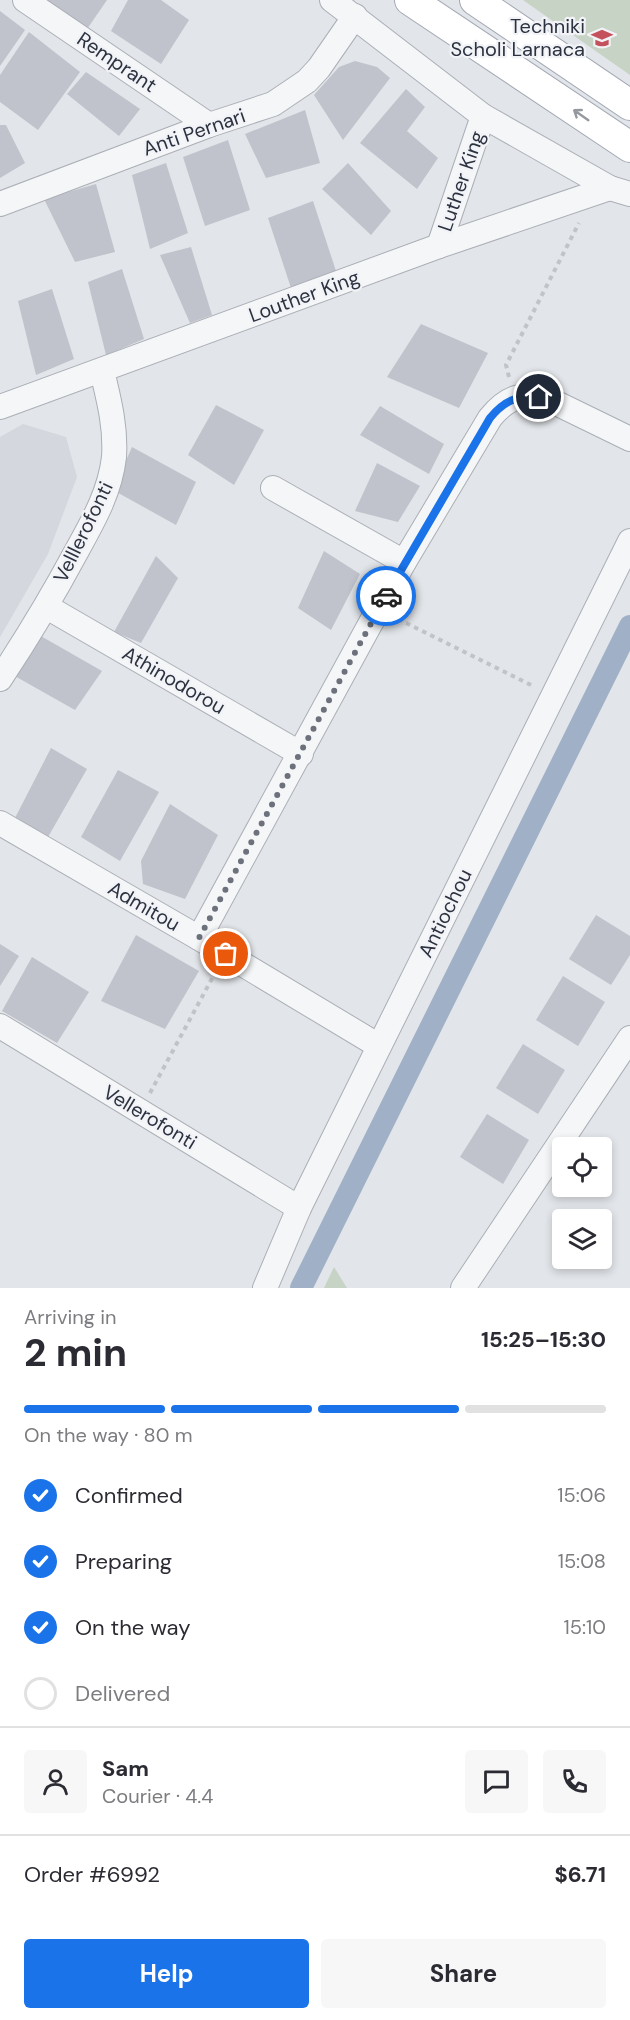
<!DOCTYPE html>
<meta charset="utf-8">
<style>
:root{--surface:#fff;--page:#f7f7f7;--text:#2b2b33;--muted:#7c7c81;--line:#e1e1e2;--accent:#1a73e8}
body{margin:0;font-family:"DM Sans",sans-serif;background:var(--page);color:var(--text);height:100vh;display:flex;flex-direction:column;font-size:22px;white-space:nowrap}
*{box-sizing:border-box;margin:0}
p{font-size:20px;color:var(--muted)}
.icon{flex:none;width:33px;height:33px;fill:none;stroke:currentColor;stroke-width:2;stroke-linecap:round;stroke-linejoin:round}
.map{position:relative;height:1288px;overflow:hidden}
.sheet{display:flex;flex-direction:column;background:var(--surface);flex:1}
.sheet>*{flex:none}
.controls{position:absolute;left:552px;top:1137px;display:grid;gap:12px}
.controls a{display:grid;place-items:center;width:60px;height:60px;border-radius:6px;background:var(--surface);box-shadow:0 3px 9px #0003;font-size:30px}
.pin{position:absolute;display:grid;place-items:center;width:51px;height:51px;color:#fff;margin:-26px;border:3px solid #fff;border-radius:50%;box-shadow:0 2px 6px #0007}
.courier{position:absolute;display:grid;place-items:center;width:60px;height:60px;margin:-30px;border:4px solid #1a73e8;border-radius:50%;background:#fff;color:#222;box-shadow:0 2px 8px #0007}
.overview em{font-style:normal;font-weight:700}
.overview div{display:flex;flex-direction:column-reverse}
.overview{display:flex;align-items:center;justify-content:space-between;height:102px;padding:0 24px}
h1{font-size:39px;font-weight:700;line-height:45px}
.bar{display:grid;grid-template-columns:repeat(4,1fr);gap:9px 6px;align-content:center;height:72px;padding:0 24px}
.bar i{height:8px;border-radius:4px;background:var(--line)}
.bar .current{background:var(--accent)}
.bar p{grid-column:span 4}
.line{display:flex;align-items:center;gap:15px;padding:0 24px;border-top:2px solid var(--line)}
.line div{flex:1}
.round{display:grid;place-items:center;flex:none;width:63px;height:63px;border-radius:6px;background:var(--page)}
ol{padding:0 24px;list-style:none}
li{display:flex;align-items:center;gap:18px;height:66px}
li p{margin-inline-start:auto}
li .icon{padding:6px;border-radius:50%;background:var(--accent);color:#fff;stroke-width:4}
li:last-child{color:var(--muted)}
li i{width:33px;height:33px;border:3px solid var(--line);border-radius:50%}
.action{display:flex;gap:12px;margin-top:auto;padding:12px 24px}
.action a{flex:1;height:69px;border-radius:6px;background:var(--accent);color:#fff;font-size:24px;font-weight:700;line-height:69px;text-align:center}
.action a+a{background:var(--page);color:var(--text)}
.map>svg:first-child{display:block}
.built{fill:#d4d7de}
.green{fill:#c7d3c4}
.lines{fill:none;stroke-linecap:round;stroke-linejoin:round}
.canal{stroke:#a0b0c6;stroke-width:22}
.building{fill:#c0c3cc}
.minor-casing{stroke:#abafb6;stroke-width:26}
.major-casing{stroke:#a2a8b4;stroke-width:32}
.path{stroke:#c1c3c8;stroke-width:4;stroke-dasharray:4.5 4.5;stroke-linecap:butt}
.minor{stroke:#f5f6f8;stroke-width:24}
.major{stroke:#fff;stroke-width:30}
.oneway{stroke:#9698a0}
.done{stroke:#6c717b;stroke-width:6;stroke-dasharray:0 10.8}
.route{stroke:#1a73e8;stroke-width:8}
.labels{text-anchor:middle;stroke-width:4.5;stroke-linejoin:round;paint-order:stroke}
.poi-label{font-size:20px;fill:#2c3240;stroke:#f2f3f7;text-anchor:end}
.street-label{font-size:20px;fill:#2c3240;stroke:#f2f3f7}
</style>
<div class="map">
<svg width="630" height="1288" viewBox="0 0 630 1288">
<rect width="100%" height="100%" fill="#e2e5e9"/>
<!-- built -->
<path class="built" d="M23,424l43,13 11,40 -29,77 -48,83v-200z"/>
<!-- green -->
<g class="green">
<path d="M523,0h107v75z"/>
<path d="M334,1267l13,21h-23z"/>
</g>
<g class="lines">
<!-- canal -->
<path class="canal" d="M301,1288l329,-662"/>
</g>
<!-- building -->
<g class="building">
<path d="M43,0h64l-22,32z"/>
<path d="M128,0h33l28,20 -28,44 -50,-33z"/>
<path d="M0,11l25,19 -25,36z"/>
<path d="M29,32l51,40 -42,58 -38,-28v-27z"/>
<path d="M355,61l22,6 13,11 -47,62 -29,-45 25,-28z"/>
<path d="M86,72l54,37 -21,27 -52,-42z"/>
<path d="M406,89l19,18 -18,24 31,27 -21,31 -57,-46z"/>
<path d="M305,110l15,53 -54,15 -21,-44z"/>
<path d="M0,125h6l19,38 -25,15z"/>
<path d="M228,140l22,70 -45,16 -22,-69z"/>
<path d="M166,163l22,70 -38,16 -18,-74z"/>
<path d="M348,163l43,48 -20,24 -49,-46z"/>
<path d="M96,184l19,68 -40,10 -31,-63z"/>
<path d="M313,201l23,70 -45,17 -23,-70z"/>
<path d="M191,247l21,68 -22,8 -30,-68z"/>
<path d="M122,269l22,70 -38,16 -18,-73z"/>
<path d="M52,289l22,70 -38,16 -18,-74z"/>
<path d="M421,324l67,29 -29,55 -72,-31z"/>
<path d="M216,405l48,25 -30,55 -46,-30z"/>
<path d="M380,406l64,38 -15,30 -69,-39z"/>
<path d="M132,447l64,35 -20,43 -63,-35z"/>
<path d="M377,463l43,23 -22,36 -43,-11z"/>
<path d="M324,551l36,23 -29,56 -33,-22z"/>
<path d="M156,556l22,22 -37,65 -27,-11z"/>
<path d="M39,635l63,36 -27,39 -62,-35z"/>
<path d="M51,748l36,21 -39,68 -33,-19z"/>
<path d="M118,770l41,22 -39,69 -39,-24z"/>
<path d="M170,804l48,31 -33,64 -42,-15 -2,-23z"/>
<path d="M596,915l34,21v19l-19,30 -42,-26z"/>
<path d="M136,935l63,36 -34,58 -64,-28z"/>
<path d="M0,944l19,12 -19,30z"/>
<path d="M32,957l57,35 -32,51 -55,-32z"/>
<path d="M563,976l42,26 -27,44 -42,-26z"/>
<path d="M523,1044l42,26 -27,44 -42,-26z"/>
<path d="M487,1114l42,26 -26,44 -43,-27z"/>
</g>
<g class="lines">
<defs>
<g id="minor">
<path d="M25,0l184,125"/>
<path d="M332,0l151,116 127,72 20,6"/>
<path d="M0,204l209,-79 64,-21 34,-23 12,-13 36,-52"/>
<path d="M439,246l44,-130"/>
<path d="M0,407l439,-161 171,-58"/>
<path d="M273,488l131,74"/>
<path d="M47,607l254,147"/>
<path d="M0,679c27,-41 52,-82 75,-125 17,-31 35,-61 39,-97 2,-30 -5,-57 -12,-86"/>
<path d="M0,823l199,115 180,108"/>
<path d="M199,938l205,-376 86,-144c18,-22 33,-26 60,-18l80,39"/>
<path d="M0,1026l299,182"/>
<path d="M265,1288l34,-80 331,-667"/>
<path d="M463,1288l167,-250"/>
</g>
<g id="major">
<path d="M410,0l220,147"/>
<path d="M475,0l155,105"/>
</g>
</defs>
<!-- minor casing -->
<use href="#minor" class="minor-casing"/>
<!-- major casing -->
<use href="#major" class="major-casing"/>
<!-- path -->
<g class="path">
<path d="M509,377l-3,-12 73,-142"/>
<path d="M398,619l135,67"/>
<path d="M150,1093l65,-120"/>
</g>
<!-- minor -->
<use href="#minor" class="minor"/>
<!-- major -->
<use href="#major" class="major"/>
</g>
<!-- one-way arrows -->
<defs><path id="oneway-shaft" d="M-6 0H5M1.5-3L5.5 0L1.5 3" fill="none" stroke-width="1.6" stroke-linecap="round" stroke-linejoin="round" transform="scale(1.5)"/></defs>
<use class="oneway" href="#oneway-shaft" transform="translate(581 115) rotate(-145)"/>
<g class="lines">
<!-- done -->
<path class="done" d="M226,954l-27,-16 187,-342"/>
<!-- route -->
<path class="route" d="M386,596l104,-178c14,-17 27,-23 49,-21"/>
</g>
<!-- icons -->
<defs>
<symbol id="school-bare" viewBox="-9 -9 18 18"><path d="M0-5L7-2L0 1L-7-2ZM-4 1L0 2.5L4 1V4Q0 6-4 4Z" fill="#c4525c" stroke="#f2f3f7" stroke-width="2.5" paint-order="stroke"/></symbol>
</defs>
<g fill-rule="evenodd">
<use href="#school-bare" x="587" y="23" width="30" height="30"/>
</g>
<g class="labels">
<!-- poi labels -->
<g class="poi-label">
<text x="585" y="33">Techniki<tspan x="585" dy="23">Scholi Larnaca</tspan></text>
</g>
<!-- street labels -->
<g class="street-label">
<text transform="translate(117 62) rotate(34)" y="7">Remprant</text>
<text transform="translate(194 132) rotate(-19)" y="7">Anti Pernari</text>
<text transform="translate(461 181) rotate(-71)" y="7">Luther King</text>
<text transform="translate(304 296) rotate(-20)" y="7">Louther King</text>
<text transform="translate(83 532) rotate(-64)" y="7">Velllerofonti</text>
<text transform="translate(174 680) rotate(30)" y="7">Athinodorou</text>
<text transform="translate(144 906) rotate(30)" y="7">Admitou</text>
<text transform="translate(445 913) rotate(-64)" y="7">Antiochou</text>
<text transform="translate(150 1117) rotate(31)" y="7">Vellerofonti</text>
</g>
</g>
</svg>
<div class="controls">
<a><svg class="icon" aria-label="locate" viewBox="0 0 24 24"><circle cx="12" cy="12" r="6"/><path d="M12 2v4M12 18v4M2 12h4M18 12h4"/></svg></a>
<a><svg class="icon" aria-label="layers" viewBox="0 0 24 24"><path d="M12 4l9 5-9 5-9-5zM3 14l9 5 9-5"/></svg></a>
</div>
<div class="pin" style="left:226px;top:954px;background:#ea580c"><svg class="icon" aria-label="bag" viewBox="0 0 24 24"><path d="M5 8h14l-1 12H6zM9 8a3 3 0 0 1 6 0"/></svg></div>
<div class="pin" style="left:539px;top:397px;background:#1f2937"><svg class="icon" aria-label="home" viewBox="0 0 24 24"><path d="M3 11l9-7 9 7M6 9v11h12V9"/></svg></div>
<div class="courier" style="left:386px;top:596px"><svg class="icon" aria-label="car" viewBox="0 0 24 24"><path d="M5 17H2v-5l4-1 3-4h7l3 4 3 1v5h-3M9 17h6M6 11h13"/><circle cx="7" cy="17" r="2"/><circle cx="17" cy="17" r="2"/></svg></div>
</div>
<section class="sheet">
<div class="overview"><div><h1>2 min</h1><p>Arriving in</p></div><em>15:25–15:30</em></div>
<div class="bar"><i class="current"></i><i class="current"></i><i class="current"></i><i></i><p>On the way · 80 m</p></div>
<ol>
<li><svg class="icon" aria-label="check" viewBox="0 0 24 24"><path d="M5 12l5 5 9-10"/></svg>Confirmed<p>15:06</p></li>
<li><svg class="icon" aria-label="check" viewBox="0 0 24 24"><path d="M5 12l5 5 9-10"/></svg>Preparing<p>15:08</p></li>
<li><svg class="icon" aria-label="check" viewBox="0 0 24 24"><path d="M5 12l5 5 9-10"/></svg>On the way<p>15:10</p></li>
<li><i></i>Delivered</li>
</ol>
<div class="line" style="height:108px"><a class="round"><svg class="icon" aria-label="person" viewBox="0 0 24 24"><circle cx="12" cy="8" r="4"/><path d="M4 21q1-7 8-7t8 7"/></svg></a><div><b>Sam</b><p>Courier · 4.4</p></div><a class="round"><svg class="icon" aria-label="chat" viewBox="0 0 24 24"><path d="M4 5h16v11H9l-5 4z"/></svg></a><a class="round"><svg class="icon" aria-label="phone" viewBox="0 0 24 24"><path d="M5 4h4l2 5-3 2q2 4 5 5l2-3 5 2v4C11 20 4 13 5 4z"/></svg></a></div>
<div class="line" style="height:78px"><div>Order #6992</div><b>$6.71</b></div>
<div class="action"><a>Help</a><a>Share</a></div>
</section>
